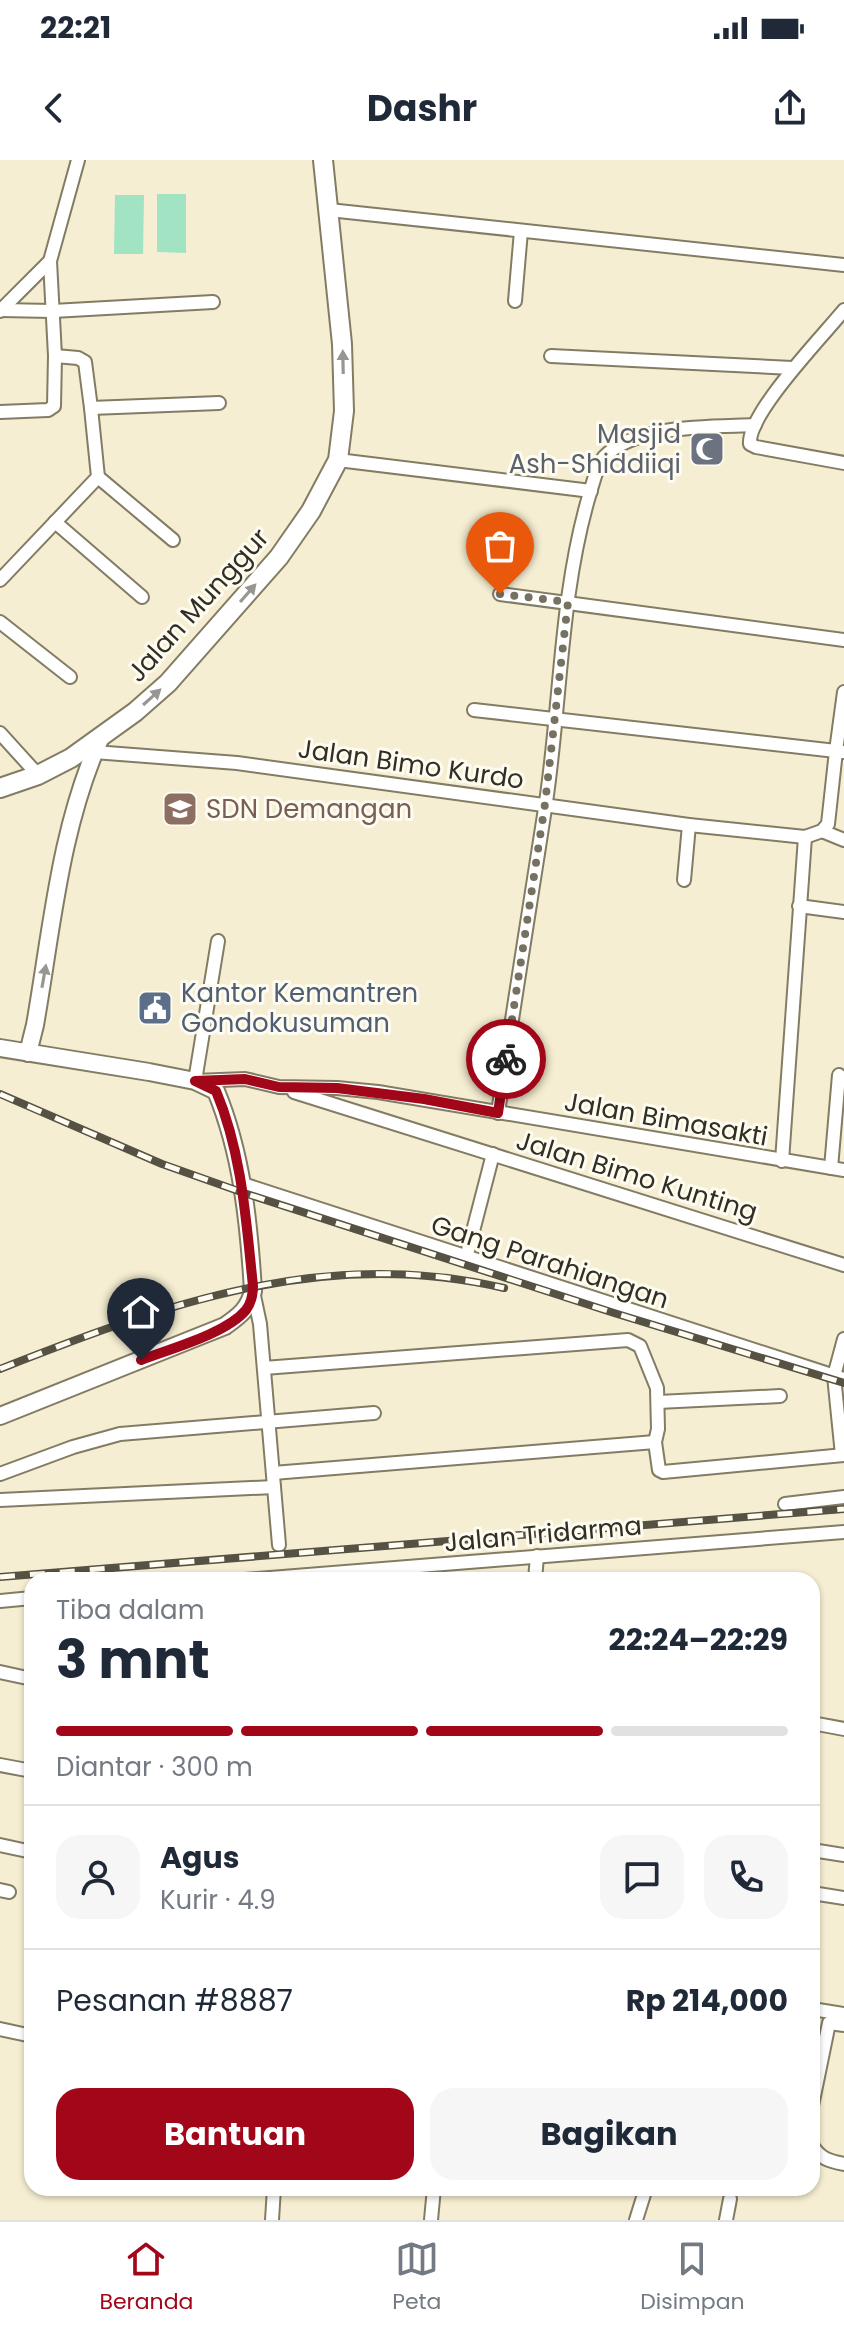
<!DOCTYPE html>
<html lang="id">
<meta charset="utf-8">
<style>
:root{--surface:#fff;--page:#f6f6f7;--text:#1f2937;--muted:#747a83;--line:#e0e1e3;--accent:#a20619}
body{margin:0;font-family:Poppins,sans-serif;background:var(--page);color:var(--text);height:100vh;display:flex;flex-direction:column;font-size:30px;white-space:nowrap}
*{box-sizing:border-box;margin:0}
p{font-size:26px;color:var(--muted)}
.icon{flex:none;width:44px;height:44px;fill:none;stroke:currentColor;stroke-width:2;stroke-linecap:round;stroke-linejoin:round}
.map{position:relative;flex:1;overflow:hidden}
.details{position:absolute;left:24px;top:1412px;width:796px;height:624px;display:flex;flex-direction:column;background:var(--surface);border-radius:24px;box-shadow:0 2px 6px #0004}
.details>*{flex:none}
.pin{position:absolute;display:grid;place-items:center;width:68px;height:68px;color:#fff;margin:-82px -34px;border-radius:50% 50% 50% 0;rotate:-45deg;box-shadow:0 0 8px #0007}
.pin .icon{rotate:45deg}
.courier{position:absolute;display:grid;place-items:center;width:80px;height:80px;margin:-40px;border:6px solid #a20619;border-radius:50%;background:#fff;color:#222;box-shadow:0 2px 10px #0007}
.headline em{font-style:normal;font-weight:700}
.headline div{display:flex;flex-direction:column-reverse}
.headline{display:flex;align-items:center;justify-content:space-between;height:136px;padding:0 32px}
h1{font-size:52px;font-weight:700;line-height:60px}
.bar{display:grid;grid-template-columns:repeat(4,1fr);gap:12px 8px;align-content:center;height:96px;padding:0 32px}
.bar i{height:10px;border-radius:6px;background:var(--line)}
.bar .active{background:var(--accent)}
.bar p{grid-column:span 4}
.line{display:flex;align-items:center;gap:20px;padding:0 32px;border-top:2px solid var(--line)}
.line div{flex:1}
.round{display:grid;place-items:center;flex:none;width:84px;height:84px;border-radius:24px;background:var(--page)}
.action{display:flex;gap:16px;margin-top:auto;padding:16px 32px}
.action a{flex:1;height:92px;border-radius:24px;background:var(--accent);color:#fff;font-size:32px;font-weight:700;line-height:92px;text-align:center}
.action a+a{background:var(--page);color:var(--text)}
.status{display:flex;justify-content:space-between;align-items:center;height:56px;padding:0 40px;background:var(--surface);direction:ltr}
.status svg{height:22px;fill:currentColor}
header{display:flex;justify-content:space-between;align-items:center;height:104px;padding:0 32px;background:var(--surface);font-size:36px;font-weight:700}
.tabs{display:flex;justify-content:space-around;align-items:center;height:112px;border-top:2px solid var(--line);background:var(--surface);font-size:22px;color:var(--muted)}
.tabs a{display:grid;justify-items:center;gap:4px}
.tabs .active{color:var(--accent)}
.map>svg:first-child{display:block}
.grass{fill:#a2e3c4}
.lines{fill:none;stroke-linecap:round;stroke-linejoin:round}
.minor-casing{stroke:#837c64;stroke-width:16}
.tertiary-casing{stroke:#837c64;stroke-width:20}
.secondary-casing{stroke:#837c64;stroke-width:22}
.minor{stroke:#fff;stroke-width:12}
.tertiary{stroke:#fff;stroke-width:16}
.secondary{stroke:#fff;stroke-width:18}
.rail-casing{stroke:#555244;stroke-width:8}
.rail{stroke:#fefbf0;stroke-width:5;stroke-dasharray:15;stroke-linecap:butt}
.oneway{fill:#989692}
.done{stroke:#767161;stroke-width:8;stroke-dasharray:0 14.4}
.route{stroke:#a20619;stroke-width:10}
.labels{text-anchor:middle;stroke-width:6;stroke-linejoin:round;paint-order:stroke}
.worship-label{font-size:26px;fill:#5b616d;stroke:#fefbf0;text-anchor:end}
.street-label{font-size:26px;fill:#312e24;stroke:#fefbf0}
.education-label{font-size:26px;fill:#785e54;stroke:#fefbf0;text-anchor:start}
.service-label{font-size:26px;fill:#4e5e75;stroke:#fefbf0;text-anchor:start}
</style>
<div class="status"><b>22:21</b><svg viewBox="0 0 49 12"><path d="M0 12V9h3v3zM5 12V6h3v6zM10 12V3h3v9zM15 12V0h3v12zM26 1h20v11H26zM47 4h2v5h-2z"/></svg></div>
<header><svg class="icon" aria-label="back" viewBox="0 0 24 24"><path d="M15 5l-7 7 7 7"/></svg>Dashr<svg class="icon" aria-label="share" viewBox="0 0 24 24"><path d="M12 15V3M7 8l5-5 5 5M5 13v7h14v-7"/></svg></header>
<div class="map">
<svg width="844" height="2060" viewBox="0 0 844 2060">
<rect width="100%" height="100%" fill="#f5eed2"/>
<!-- grass -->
<g class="grass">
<path d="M157,34h29v59l-29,-1z"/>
<path d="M115,35h29l-1,59h-29z"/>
</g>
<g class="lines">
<defs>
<g id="minor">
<path d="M329,50l515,55"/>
<path d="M515,141l6,-70"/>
<path d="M0,150l53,1 160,-9"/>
<path d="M844,150c-20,25 -97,104 -94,134l6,3 88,16"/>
<path d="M0,151l50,-50 28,-101"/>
<path d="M55,196l23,2 7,4 6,46 128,-5"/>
<path d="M551,196l241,12"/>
<path d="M0,252l48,-2 6,-4 1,-50 -5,-95"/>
<path d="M338,300l253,31"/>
<path d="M98,317l75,63"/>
<path d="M55,362l87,75"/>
<path d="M0,420l98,-103 -7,-69"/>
<path d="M500,434l344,46"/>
<path d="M0,462l70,55"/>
<path d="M474,550l362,41 8,-59"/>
<path d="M0,573l38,42"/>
<path d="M94,592l143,11 452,62 116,12 17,-6 6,-7 8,-73 8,1"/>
<path d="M822,671l22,9"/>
<path d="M684,720l5,-55"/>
<path d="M799,746l45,6"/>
<path d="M218,781l-23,140 50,-2 34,8 58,1 41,4 466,78"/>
<path d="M294,932l550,173"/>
<path d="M498,953c15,-104 32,-207 48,-311 15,-101 14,-207 43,-306 4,-12 7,-29 15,-39 32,-33 107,-30 151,-32"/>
<path d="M782,1001l23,-324"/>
<path d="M831,1008l8,-93"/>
<path d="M243,1024l601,195"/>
<path d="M466,1098l27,-104"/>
<path d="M253,1131l7,33 19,221"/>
<path d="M264,1208l364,-28 12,6 17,42 1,41 -3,13 4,28 4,2 181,-17"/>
<path d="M658,1242l122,-6"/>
<path d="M842,1295l-8,-79 10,-37"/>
<path d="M273,1313l382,-31"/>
<path d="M0,1314l73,-27 47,-13 254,-21"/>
<path d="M0,1340l274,-13"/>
<path d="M785,1344l59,-7"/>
<path d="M245,1420l599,-48"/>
<path d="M535,1420l2,-24"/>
<path d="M0,1441l32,-3"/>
<path d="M0,1512l32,7"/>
<path d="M812,1563l32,6"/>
<path d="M0,1605l32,6"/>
<path d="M0,1685l32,7"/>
<path d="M812,1690l32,5"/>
<path d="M0,1730l9,2"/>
<path d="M812,1733l32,5"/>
<path d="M812,1849l32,5"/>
<path d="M0,1869l32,7"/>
<path d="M812,1946l17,-83 15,2"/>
<path d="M812,1985c8,14 18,16 32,19"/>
<path d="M272,2060l2,-32"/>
<path d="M431,2060l3,-32"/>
<path d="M636,2060l10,-32"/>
<path d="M726,2060l4,-21"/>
</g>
<g id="tertiary">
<path d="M0,888l149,24 46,9 21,10c26,63 33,132 37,200 -4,18 -14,25 -28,35l-225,90"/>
<path d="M28,893l7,-28c17,-97 25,-198 66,-288"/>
</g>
<path id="secondary" d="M0,628l38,-13 33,-17 64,-46 33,-29 111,-126 32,-46 27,-51 6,-49 -2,-67 -19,-184"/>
</defs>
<!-- minor casing -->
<use href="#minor" class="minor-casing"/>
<!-- tertiary casing -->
<use href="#tertiary" class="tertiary-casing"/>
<!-- secondary casing -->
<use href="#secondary" class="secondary-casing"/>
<!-- minor -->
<use href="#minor" class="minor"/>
<!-- tertiary -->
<use href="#tertiary" class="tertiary"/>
<!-- secondary -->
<use href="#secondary" class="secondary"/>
<defs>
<g id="rail">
<path d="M0,934l162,70 82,29 370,120 230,70"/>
<path d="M0,1209c165,-65 325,-123 504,-81"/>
<path d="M0,1417l844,-68"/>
</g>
</defs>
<!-- rail casing -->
<use href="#rail" class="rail-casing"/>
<!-- rail -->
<use href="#rail" class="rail"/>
</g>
<!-- one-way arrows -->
<defs><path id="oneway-solid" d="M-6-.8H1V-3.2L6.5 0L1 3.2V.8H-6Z" transform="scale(2)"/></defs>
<g class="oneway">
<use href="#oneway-solid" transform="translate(343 202) rotate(-91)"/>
<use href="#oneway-solid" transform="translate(248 433) rotate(-49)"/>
<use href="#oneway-solid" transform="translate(152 537) rotate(-42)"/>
<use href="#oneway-solid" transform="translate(44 816) rotate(-80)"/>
</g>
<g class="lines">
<!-- done -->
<path class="done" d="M500,434l68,8 -23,202 -39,255"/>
<!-- route -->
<path class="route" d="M141,1200c28,-11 85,-26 105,-50 5,-7 7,-15 7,-24 -7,-66 -11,-133 -37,-195l-21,-10 50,-2 34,8 58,1 87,11 74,14 8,-54"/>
</g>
<!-- icons -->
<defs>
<symbol id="mosque-square" viewBox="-11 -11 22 22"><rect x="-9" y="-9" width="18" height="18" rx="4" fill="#6b7280" stroke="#fefbf0"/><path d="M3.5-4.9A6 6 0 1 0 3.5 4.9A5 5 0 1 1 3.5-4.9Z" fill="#fff"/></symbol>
<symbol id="school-square" viewBox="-11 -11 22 22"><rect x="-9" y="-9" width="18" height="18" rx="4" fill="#8d6e63" stroke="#fefbf0"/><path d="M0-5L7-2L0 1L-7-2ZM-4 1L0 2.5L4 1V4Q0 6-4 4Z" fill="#fff"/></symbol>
<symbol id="civic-square" viewBox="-11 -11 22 22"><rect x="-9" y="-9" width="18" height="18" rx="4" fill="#5c6f8a" stroke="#fefbf0"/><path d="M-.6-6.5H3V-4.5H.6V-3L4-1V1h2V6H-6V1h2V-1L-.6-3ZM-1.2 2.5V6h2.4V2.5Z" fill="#fff"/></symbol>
</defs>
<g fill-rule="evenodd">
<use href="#mosque-square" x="687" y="269" width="40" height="40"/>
<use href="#school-square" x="160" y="629" width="40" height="40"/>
<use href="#civic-square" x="135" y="828" width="40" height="40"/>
</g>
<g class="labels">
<!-- worship labels -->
<g class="worship-label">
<text x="681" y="283">Masjid<tspan x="681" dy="30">Ash-Shiddiiqi</tspan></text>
</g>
<!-- street labels -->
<g class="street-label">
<text transform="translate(198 445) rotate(-48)" y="9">Jalan Munggur</text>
<text transform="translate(411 604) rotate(8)" y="9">Jalan Bimo Kurdo</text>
<text transform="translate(666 959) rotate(10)" y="9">Jalan Bimasakti</text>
<text transform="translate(637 1016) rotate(17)" y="9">Jalan Bimo Kunting</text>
<text transform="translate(550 1102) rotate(18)" y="9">Gang Parahiangan</text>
<text transform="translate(543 1374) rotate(-5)" y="9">Jalan Tridarma</text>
</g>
<!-- education labels -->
<g class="education-label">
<text x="206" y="658">SDN Demangan</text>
</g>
<!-- service labels -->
<g class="service-label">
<text x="181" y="842">Kantor Kemantren<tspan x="181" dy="30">Gondokusuman</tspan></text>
</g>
</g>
</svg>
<div class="pin" style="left:500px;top:434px;background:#ea580c"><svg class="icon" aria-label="bag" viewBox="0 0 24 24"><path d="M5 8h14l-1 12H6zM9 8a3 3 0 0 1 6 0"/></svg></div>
<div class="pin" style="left:141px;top:1200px;background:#1f2937"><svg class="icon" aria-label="home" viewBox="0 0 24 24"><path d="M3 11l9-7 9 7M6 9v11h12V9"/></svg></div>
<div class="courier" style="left:506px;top:899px"><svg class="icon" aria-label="bike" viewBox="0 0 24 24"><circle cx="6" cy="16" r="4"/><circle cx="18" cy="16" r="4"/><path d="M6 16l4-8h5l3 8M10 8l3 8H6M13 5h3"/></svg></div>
<section class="details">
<div class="headline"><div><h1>3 mnt</h1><p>Tiba dalam</p></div><em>22:24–22:29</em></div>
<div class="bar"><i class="active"></i><i class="active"></i><i class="active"></i><i></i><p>Diantar · 300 m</p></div>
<div class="line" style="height:144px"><a class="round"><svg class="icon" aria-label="person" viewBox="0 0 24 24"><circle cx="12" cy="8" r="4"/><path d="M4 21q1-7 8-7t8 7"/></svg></a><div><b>Agus</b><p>Kurir · 4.9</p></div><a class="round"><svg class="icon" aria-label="chat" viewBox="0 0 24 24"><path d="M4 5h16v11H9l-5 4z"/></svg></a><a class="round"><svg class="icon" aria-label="phone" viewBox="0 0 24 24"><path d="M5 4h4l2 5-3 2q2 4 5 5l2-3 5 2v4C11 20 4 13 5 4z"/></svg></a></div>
<div class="line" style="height:104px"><div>Pesanan #8887</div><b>Rp 214,000</b></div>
<div class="action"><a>Bantuan</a><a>Bagikan</a></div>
</section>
</div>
<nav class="tabs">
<a class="active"><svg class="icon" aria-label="home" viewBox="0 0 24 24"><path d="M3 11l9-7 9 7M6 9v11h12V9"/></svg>Beranda</a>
<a><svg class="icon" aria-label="map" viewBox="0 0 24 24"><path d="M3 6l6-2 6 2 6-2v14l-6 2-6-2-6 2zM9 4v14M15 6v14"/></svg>Peta</a>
<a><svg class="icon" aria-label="saved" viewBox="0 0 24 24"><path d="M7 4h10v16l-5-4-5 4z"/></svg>Disimpan</a>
</nav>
